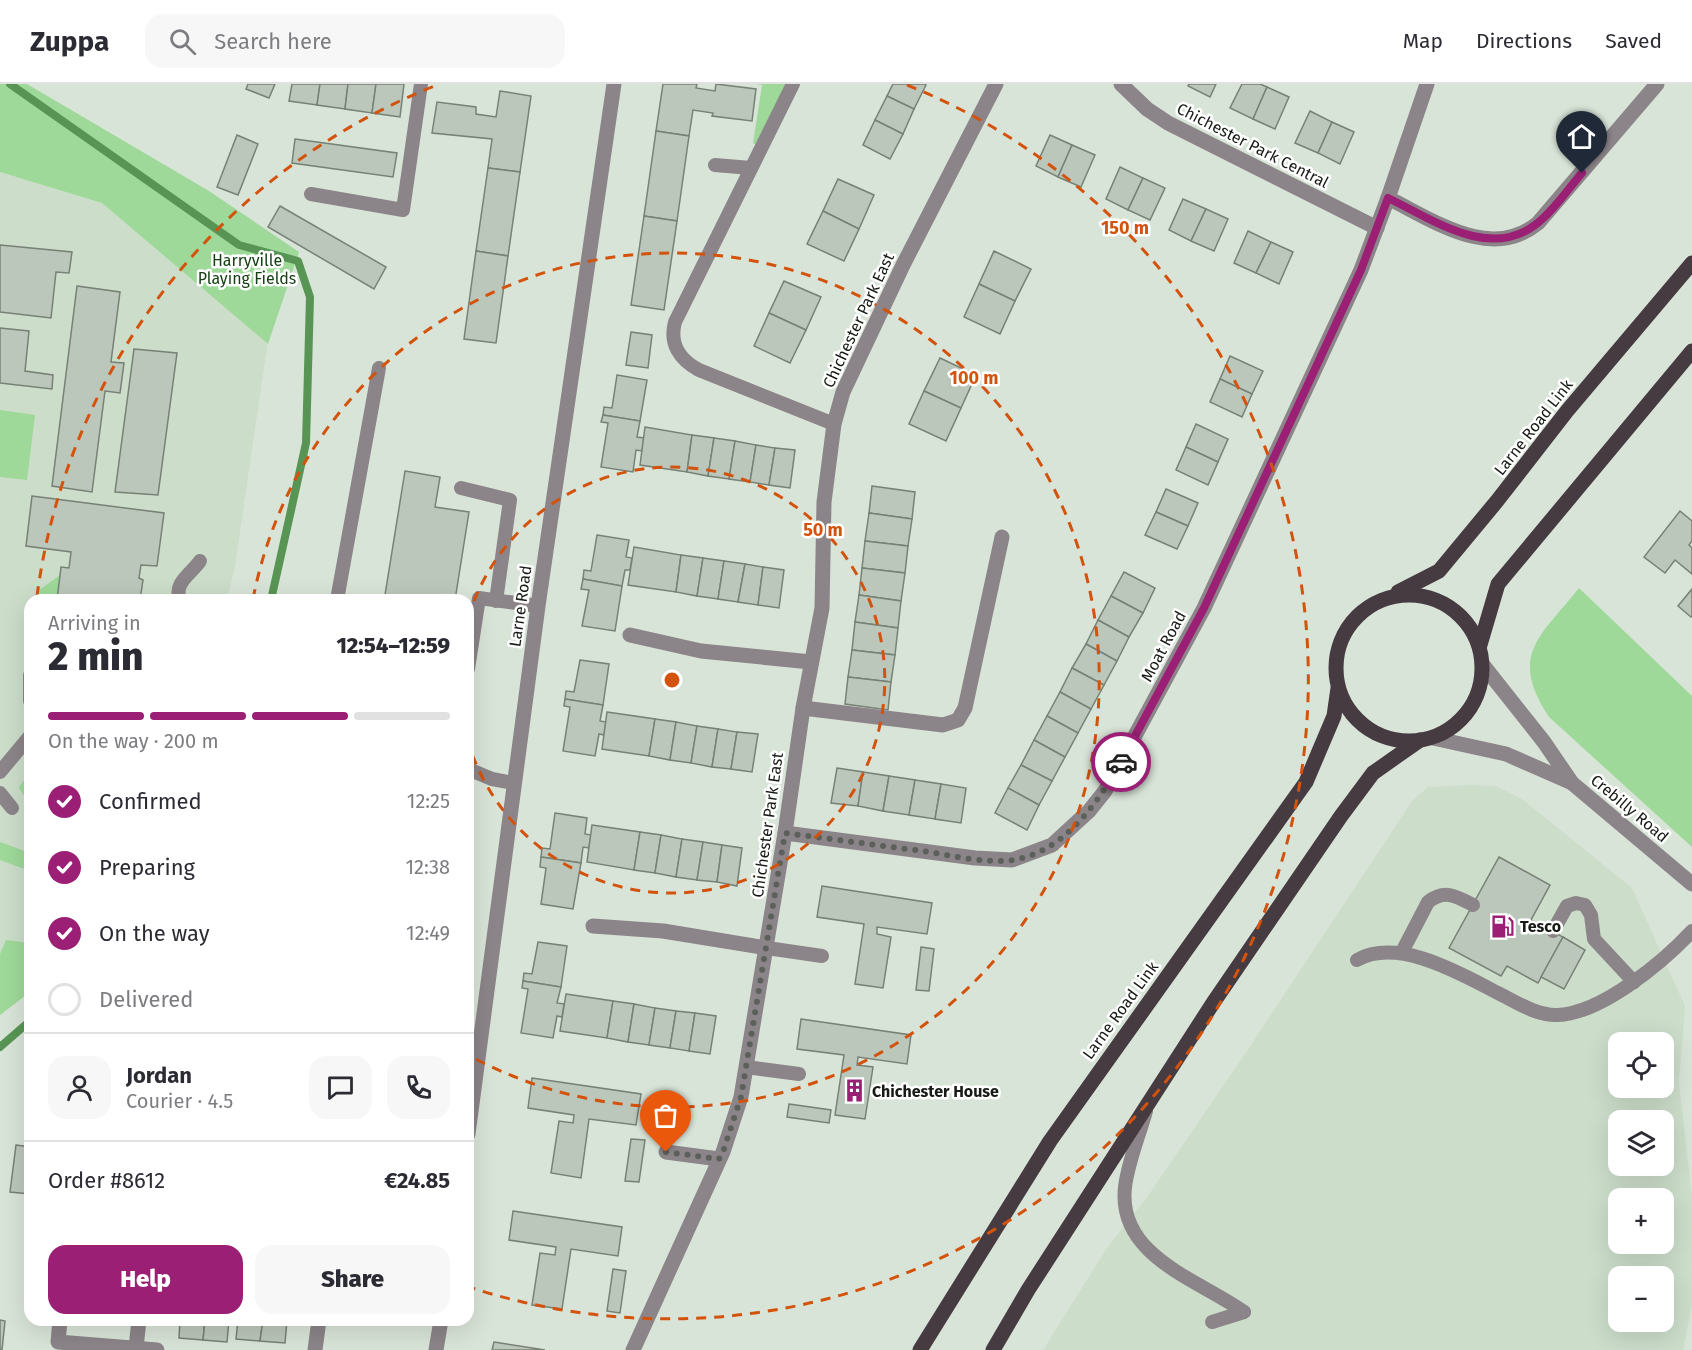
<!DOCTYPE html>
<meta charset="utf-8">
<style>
:root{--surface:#fff;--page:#f7f7f7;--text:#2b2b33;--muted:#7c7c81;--line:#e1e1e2;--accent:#9b1f75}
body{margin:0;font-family:"Fira Sans",sans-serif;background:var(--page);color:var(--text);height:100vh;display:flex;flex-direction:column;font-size:22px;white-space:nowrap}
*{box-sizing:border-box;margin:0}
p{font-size:20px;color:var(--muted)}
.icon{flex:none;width:33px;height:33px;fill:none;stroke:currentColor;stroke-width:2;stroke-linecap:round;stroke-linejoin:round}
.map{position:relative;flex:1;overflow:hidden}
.side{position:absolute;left:24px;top:510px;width:450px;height:732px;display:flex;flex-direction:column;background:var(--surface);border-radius:18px;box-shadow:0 6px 24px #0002}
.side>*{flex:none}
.buttons{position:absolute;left:1608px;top:948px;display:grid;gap:12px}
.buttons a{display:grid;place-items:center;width:66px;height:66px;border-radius:12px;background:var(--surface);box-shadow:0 6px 24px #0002;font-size:30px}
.pin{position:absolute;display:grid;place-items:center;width:51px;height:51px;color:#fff;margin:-62px -26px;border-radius:50% 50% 50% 0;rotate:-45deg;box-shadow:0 0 6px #0007}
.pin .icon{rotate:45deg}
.courier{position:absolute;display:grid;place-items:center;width:60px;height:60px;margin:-30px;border:4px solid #9b1f75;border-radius:50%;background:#fff;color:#222;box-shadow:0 2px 8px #0007}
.overview em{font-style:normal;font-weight:800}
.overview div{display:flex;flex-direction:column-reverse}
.overview{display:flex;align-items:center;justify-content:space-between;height:102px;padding:0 24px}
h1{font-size:39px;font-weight:800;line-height:45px}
.bar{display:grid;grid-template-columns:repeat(4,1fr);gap:9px 6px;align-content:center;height:72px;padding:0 24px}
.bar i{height:8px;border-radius:4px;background:var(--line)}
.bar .current{background:var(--accent)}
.bar p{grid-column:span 4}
.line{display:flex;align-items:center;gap:15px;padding:0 24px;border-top:2px solid var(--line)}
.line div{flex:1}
.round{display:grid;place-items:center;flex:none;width:63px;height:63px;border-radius:18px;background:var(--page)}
ol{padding:0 24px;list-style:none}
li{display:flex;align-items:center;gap:18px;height:66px}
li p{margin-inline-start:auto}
li .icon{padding:6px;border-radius:50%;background:var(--accent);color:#fff;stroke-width:4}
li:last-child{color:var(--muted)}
li i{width:33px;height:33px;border:3px solid var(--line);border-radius:50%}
.action{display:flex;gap:12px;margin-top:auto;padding:12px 24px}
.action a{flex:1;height:69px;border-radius:18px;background:var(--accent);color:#fff;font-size:24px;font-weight:800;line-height:69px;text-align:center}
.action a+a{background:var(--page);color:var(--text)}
header{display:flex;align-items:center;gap:36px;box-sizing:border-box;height:84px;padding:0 30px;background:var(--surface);border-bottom:2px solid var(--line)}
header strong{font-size:28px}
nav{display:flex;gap:33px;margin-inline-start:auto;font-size:21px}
.search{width:420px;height:54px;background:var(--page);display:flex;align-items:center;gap:15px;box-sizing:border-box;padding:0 21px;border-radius:18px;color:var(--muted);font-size:22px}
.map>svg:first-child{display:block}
.built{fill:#ccddca;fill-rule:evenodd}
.green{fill:#9ed999}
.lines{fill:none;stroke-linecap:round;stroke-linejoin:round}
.stream{stroke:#589554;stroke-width:8}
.building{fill:#bcc7bb;stroke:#778176;stroke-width:1.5}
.service{stroke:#8b8488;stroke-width:14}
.minor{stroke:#8b8488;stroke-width:15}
.tertiary{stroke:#8b8488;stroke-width:15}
.primary{stroke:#463b41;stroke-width:15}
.done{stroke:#5b615a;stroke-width:6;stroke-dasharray:0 10.8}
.route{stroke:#9b1f75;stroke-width:8}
.ring{fill:none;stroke:#d3530d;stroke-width:3;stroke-dasharray:10 8}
.labels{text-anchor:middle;stroke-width:5;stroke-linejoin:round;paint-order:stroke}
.street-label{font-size:16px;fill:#171b16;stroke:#fff}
.park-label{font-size:16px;fill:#154014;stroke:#fff}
.poi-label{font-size:16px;font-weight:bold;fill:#171b16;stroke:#fff;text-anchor:start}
.centre{fill:#d3530d;stroke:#fff;stroke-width:3}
.ring-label{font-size:18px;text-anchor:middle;font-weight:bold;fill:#d3530d;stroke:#fff;stroke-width:5;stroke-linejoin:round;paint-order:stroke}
</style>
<header>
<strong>Zuppa</strong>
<div class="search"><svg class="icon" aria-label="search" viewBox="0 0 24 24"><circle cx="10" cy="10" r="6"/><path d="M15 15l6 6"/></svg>Search here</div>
<nav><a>Map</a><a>Directions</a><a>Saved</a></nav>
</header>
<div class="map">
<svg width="1692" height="1266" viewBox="0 0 1692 1266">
<rect width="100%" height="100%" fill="#d9e4d8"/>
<!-- built -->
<g class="built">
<path d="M0,88l102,31 166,137 -33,226 -8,34h-197v392l-30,23z"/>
<path d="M1471,701l25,1 26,13 110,89 53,118 -6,76 13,114v109l-9,45h-640l64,-102 38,-48 100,-146 167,-253 16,-14zM1618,958h46v46h-46zM1618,1036h46v46h-46zM1618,1114h46v46h-46zM1618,1192h46v46h-46z"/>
</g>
<!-- green -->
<g class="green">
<path d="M0,0h27l182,107 90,61 -31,92 -166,-141 -102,-31z"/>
<path d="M756,0h33l-31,62 -5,-3 9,-58z"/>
<path d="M0,326l35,5 -8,65 -27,-3z"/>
<path d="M60,491l-3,25h-16l-3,-9z"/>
<path d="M1579,504l113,108v151l-143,-130c-41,-62 -9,-80 30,-129z"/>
<path d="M30,688v15l-7,8 -4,-8z"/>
<path d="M0,758l30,11v18l-30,-11z"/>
<path d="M6,856l24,3v49l-30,23v-61z"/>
</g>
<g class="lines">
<!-- stream -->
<g class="stream">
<path d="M10,0l229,161 59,16 12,36 -4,146 -35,157"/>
<path d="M0,963l30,-26"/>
</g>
</g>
<!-- building -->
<g class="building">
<path d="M248,0h27l-6,14 -23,-9z"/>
<path d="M292,0h28l-3,21 -28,-4z"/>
<path d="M320,0h28l-3,25 -28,-4z"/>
<path d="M348,0h28l-4,29 -27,-4z"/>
<path d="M376,0h28l-4,33 -28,-4z"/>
<path d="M663,0h34l-1,4 19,3 1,-7 40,5 -4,32 -40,-5 1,-3 -20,-3 -4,26 -33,-5z"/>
<path d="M893,0h32l1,1 -12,24 -27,-13z"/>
<path d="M1189,0h27l-6,13 -22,-11z"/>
<path d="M1242,0h18l7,3 -14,32 -23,-11z"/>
<path d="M1267,3l22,10 -14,32 -22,-10z"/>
<path d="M500,7l31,5 -11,76 -32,-4 4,-29 -60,-6 5,-31 39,5v7l20,3z"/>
<path d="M887,12l27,13 -11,25 -28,-14z"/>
<path d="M1310,27l22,11 -14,31 -23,-10z"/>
<path d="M875,36l28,14 -13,25 -27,-14z"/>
<path d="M1332,38l22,10 -14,32 -22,-11z"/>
<path d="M656,47l33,5 -12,85 -33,-5z"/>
<path d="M237,51l21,9 -20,51 -21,-8z"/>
<path d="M1050,51l22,10 -14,32 -22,-11z"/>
<path d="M295,55l102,14 -4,24 -101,-14z"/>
<path d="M1072,61l23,10 -14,32 -23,-10z"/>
<path d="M1120,83l23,11 -15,32 -22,-11z"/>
<path d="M488,84l32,4 -12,84 -32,-5z"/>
<path d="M1143,94l22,10 -15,32 -22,-10z"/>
<path d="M838,95l36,16 -15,34 -36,-18z"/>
<path d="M1183,115l23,10 -15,32 -22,-11z"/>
<path d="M280,122l106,61 -12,22 -106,-62z"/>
<path d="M1206,125l22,10 -14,32 -23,-10z"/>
<path d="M823,127l36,18 -15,32 -37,-17z"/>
<path d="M644,132l33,5 -13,89 -33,-5z"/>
<path d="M1248,147l23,11 -15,31 -22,-10z"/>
<path d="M1271,158l22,10 -14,32 -23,-11z"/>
<path d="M0,161l72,7 -3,21 -13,-1 -5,46 -51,-6z"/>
<path d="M476,167l32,5 -12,87 -32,-4z"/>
<path d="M994,167l37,18 -16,32 -36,-17z"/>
<path d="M784,197l37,16 -15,33 -37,-17z"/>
<path d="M979,200l36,17 -15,33 -36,-17z"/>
<path d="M77,202l43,6 -9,70 13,1 -4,30 -15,-2 -13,101 -40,-6z"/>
<path d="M769,229l37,17 -16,33 -36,-17z"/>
<path d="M0,244l29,3 -4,40 28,4 -1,14 -52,-6z"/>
<path d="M631,248l21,3 -4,33 -22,-3z"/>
<path d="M134,265l43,4 -19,142 -43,-3z"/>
<path d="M1230,272l33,15 -11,23 -32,-15z"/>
<path d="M940,274l36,17 -15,33 -37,-17z"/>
<path d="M617,291l30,5 -7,41 -37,-6 1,-8 8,1z"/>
<path d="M1220,295l32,15 -10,23 -32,-15z"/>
<path d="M924,307l37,17 -15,33 -37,-17z"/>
<path d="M603,331l37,6 -3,16 7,1 -2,13 -6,-1 -3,22 -32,-5 7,-44 -7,-1z"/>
<path d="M1196,340l32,15 -10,23 -32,-15z"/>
<path d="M645,343l47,8 -5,37 -47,-7z"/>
<path d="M692,351l22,3 -6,38 -21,-4z"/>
<path d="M714,354l21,3 -6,38 -21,-3z"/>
<path d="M735,357l21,4 -6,37 -21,-3z"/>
<path d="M756,361l19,3 -6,37 -19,-3z"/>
<path d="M1186,363l32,15 -10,23 -32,-15z"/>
<path d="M775,364l20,2 -5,38 -21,-3z"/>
<path d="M405,387l35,6 -5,30 34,5 -14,88h-50l-20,-5z"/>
<path d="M872,402l43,6 -3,27 -43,-6z"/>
<path d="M1166,405l32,14 -10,23 -32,-14z"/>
<path d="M32,412l132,17 -7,53 -16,-1 -2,13 4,2 -3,20h-83l4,-33 8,1 2,-16 -45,-6z"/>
<path d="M1680,427l12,10v20l-3,4 3,3v26l-17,-14 -10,13 -21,-16z"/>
<path d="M1156,428l32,14 -11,23 -32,-14z"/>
<path d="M869,429l43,6 -4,27 -43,-5z"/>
<path d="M597,451l32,5 -3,17 6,1 -2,12h-5l-3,16 -39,-7 1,-9 7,1z"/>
<path d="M865,457l43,5 -3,27 -43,-5z"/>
<path d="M634,463l47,8 -5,37 -48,-7z"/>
<path d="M681,471l22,3 -6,38 -21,-4z"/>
<path d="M703,474l21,3 -6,38 -21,-3z"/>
<path d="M724,477l21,3 -7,38 -20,-3z"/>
<path d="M745,480l18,3 -5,38 -20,-3z"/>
<path d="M763,483l21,3 -5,38 -21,-3z"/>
<path d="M862,484l43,5 -4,28 -42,-6z"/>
<path d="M1124,488l31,16 -12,25 -32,-17z"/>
<path d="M583,495l39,7 -7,45 -33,-5 7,-36 -8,-1z"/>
<path d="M1692,505v27l-1,1 -13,-11z"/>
<path d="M859,511l42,6 -3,27 -43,-6z"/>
<path d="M1111,512l32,17 -14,24 -31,-17z"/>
<path d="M1098,536l31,17 -12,24 -31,-17z"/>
<path d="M855,538l43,6 -3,27 -43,-5z"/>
<path d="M1086,560l31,17 -13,24 -32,-17z"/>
<path d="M852,566l43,5 -4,27 -43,-5z"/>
<path d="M580,576l29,4 -6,41 -38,-6 1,-8 8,1z"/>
<path d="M1072,584l32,17 -13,24 -31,-17z"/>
<path d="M848,593l43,5 -3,28 -43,-6z"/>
<path d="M1060,608l31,17 -13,24 -31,-17z"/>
<path d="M565,615l38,6 -3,16 6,1 -2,13 -5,-1 -4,22 -32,-5 7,-44 -6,-1z"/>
<path d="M607,628l48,7 -6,37 -47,-7z"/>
<path d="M1047,632l31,17 -13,24 -31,-17z"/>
<path d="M655,635l21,3 -6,38 -21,-4z"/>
<path d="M676,638l21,4 -6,37 -21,-3z"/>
<path d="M697,642l21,3 -6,38 -21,-4z"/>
<path d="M718,645l19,3 -6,37 -19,-2z"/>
<path d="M737,648l21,2 -6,38 -21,-3z"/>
<path d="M1034,656l31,17 -13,24 -31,-16z"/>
<path d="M1021,681l31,16 -13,24 -31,-17z"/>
<path d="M837,684l26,4 -5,34 -27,-3z"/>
<path d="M863,688l26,4 -6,35 -25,-5z"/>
<path d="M889,692l26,4 -6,35 -26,-4z"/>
<path d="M915,696l26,4 -6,35 -26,-4z"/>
<path d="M941,700l25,4 -5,35 -26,-4z"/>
<path d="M1008,704l31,17 -12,25 -32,-17z"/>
<path d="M555,729l32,5 -2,16 6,1 -2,13 -6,-1 -2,16 -40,-6 1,-9 8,1z"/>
<path d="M592,741l48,7 -6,38 -47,-8z"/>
<path d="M640,748l21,3 -6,38 -21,-3z"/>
<path d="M661,751l21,4 -6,38 -21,-4z"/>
<path d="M682,755l21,3 -6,38 -21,-3z"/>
<path d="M703,758l19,3 -5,37 -20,-2z"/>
<path d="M722,761l20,3 -5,38 -20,-4z"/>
<path d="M541,773l40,6 -8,46 -32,-5 5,-36 -6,-1z"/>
<path d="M1499,773l51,28 -19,35 32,17 -25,46 -31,-17 -6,10 -52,-28z"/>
<path d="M822,802l110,17 -5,31 -50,-7v7l14,3 -8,51 -28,-4 9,-60 -47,-7z"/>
<path d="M1563,853l22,13 -21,39 -23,-12z"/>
<path d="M538,858l29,4 -6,41 -38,-6 1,-8 8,1z"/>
<path d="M921,863l13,2 -5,42 -13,-1z"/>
<path d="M523,897l38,6 -4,16 7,1 -2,13 -5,-1 -4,22 -32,-5 7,-44 -6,-1z"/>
<path d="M566,910l47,7 -6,37 -47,-7z"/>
<path d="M613,917l21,3 -6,38 -21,-4z"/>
<path d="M634,920l21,4 -6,37 -21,-3z"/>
<path d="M655,924l21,3 -6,37 -21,-3z"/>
<path d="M676,927l19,2 -6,38 -19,-3z"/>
<path d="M695,929l21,3 -6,38 -21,-3z"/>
<path d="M801,935l110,16 -4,29 -49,-7 -1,8 16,2 -8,52 -30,-4 9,-60 -47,-6z"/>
<path d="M532,994l109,16 -5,31 -47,-6 -8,59 -30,-5 8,-52 14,2 1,-8 -46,-7z"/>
<path d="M789,1020l42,6 -2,13 -42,-6z"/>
<path d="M631,1055l14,1 -6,42 -14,-1z"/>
<path d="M16,1061l14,2v47l-20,-2z"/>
<path d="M513,1127l109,16 -4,29 -47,-7 -9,60 -30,-4 8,-52 15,2 1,-8 -47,-7z"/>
<path d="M613,1185l13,2 -6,42 -13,-2z"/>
<path d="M0,1236l5,1 -3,29h-2z"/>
<path d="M180,1236h25l-2,20 -24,-2z"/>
<path d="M205,1236h24l-2,22 -24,-2z"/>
<path d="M238,1236h25l-3,21 -24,-2z"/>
<path d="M263,1236h24l-2,23 -25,-2z"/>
<path d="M494,1258l51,8h-53z"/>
</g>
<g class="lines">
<!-- service -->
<g class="service">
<path d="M793,0l-118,238c-6,22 5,38 24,48l135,54"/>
<path d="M715,81l36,3"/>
<path d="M311,110l92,16 18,-126"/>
<path d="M461,404l49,12 -14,101"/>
<path d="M180,516c-7,-17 11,-26 20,-39"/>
<path d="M337,516l42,-232"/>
<path d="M468,585l11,-71 59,8"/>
<path d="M30,591v26"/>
<path d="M468,685l24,10 22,4"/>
<path d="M0,688l30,-36"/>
<path d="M0,709l12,15"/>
<path d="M1553,847l14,-25 9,-3 9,2 6,10 3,24 40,43"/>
<path d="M767,864l55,8"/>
<path d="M1402,868l26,-50c17,-13 28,-6 45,3"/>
<path d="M1357,876c41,-23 102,13 141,33 18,9 39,23 60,22 44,-2 105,-53 134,-84"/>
<path d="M746,983l53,7"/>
<path d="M1146,1027c-7,25 -18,51 -21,76 -8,70 75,93 119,125"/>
<path d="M1212,1238l32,-10"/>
</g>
<!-- minor -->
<g class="minor">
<path d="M1121,0l26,25 21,14 209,105"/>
<path d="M630,551l71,16 110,11"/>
<path d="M803,624l140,17 15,-5 7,-12 37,-171"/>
<path d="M785,749l190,25 37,2 40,-15 37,-34 16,-20 99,-183 157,-338 27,-72"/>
<path d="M593,842l70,5 104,17"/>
<path d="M666,1068l53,7"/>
<path d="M60,1236l-2,22 99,8"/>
<path d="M136,1264l3,-28"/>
<path d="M315,1266l4,-30"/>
<path d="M633,1266l90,-198 18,-55 44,-264 18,-125 19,-100 2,-106 10,-78 9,-32 60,-127 93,-181"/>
</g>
<!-- tertiary -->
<g class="tertiary">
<path d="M1427,0l-39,114c45,22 103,64 150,25l119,-139"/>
<path d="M1483,581l61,77 28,41 120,101"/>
<path d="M1433,654l73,16 66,29"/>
<path d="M468,1050l70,-528 76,-522"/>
<path d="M436,1266l5,-30"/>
</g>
<!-- primary -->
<g class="primary">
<path d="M1398,508l41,-21 58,-70 70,-90 125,-148"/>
<circle cx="1409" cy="584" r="73"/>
<path d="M1480,561l18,-61 194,-233"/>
<path d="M920,1266l130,-209 256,-359 28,-66 4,-28"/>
<path d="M993,1266l35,-60 185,-287 128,-187 32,-43 47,-33"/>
</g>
</g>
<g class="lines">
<!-- done -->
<path class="done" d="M666,1068l53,7 4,-7 18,-55 44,-264c46,6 91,12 137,18 28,4 62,13 91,9 51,-8 84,-56 108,-98"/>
<!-- route -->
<path class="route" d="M1121,678l83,-154 157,-338 27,-72c44,21 100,62 147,27 18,-13 32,-35 47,-52"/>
</g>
<!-- distance rings -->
<g class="ring">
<path d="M468 534A213 213 0 1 1 468 658"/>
<path d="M253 515A427 427 0 1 1 468 971"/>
<path d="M37 512A640 640 0 0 1 437 1M907 1A640 640 0 0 1 469 1203"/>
</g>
<!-- icons -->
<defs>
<symbol id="fuel-bare" viewBox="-9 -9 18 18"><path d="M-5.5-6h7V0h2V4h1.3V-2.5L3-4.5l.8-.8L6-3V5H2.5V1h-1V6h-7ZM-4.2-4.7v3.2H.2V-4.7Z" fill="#9b1f75" stroke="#fff" stroke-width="2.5" paint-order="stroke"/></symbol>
<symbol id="building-bare" viewBox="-9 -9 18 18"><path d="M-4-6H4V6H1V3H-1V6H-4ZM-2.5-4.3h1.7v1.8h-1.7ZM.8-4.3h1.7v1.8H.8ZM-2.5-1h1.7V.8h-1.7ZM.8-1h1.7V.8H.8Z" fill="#9b1f75" stroke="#fff" stroke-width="2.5" paint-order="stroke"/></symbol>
</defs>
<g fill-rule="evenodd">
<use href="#fuel-bare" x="1486" y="826" width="33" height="33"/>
<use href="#building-bare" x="838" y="990" width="33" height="33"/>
</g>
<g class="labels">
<!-- street labels -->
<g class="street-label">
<text transform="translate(1253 61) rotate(27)" y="6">Chichester Park Central</text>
<text transform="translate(858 236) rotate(-65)" y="6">Chichester Park East</text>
<text transform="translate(1533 343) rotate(-52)" y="6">Larne Road Link</text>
<text transform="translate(520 522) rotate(-82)" y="6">Larne Road</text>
<text transform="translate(1163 562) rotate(-62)" y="6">Moat Road</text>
<text transform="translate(1630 724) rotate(40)" y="6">Crebilly Road</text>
<text transform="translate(767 741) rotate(-82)" y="6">Chichester Park East</text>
<text transform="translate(1120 926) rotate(-54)" y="6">Larne Road Link</text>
</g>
<!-- park labels -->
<g class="park-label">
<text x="247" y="182">Harryville<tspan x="247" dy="18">Playing Fields</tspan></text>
</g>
<!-- poi labels -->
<g class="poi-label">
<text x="1520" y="848">Tesco</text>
<text x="872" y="1013">Chichester House</text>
</g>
</g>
<circle cx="672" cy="596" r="9" class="centre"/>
<g class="ring-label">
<text x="1125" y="150">150 m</text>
<text x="974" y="300">100 m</text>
<text x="823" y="452">50 m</text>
</g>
</svg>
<div class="buttons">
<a><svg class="icon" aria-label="locate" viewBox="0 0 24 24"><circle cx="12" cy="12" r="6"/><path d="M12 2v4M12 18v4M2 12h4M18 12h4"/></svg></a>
<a><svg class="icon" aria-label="layers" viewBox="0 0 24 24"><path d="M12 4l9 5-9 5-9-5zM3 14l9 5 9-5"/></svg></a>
<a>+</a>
<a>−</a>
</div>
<div class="pin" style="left:666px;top:1068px;background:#ea580c"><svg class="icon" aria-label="bag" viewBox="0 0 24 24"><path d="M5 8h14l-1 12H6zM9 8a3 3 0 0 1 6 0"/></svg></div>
<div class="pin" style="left:1582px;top:89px;background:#1f2937"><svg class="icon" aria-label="home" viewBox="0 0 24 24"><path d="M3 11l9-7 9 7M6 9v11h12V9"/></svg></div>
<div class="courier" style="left:1121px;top:678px"><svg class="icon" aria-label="car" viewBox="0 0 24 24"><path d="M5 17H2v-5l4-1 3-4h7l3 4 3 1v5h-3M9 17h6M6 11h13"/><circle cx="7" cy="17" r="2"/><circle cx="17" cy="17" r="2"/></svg></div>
<section class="side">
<div class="overview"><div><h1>2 min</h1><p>Arriving in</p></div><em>12:54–12:59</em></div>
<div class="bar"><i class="current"></i><i class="current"></i><i class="current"></i><i></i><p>On the way · 200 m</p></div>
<ol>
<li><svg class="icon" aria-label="check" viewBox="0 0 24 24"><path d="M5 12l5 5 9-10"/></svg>Confirmed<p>12:25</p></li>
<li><svg class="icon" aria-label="check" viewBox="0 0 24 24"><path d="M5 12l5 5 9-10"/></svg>Preparing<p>12:38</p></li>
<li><svg class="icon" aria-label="check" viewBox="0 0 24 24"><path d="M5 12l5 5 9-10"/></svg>On the way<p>12:49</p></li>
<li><i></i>Delivered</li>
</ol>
<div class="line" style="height:108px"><a class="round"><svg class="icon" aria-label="person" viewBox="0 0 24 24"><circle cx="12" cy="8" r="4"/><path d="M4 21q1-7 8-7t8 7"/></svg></a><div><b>Jordan</b><p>Courier · 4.5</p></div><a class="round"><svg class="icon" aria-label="chat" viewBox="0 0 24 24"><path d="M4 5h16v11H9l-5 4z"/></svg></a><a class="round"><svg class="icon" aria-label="phone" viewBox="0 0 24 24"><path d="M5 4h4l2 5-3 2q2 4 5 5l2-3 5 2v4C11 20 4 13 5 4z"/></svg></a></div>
<div class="line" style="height:78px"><div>Order #8612</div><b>€24.85</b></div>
<div class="action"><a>Help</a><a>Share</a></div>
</section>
</div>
